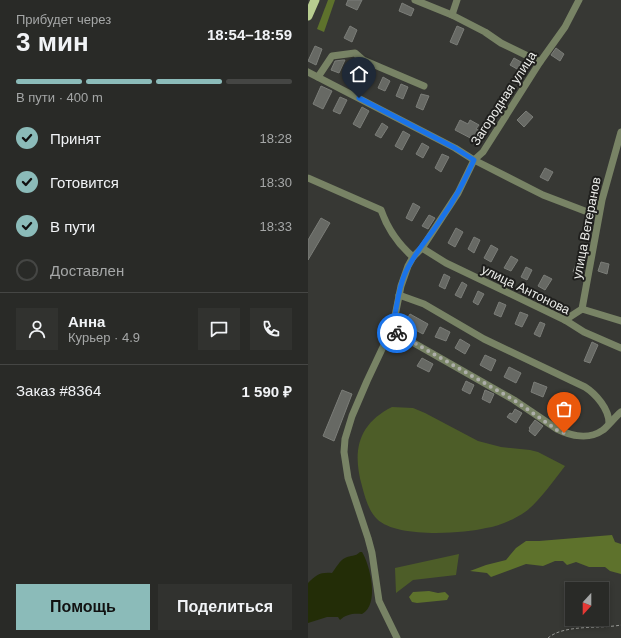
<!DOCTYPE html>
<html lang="ru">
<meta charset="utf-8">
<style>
:root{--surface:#292a27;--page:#31322f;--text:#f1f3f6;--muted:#a5a7a7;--line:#454644;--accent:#8bbbb9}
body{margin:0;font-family:Helvetica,sans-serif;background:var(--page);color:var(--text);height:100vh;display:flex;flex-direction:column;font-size:15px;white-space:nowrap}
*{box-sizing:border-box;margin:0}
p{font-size:13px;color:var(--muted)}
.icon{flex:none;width:22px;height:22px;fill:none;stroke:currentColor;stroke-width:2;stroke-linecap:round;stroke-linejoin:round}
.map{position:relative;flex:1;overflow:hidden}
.panel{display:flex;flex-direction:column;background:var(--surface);width:308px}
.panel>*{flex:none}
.needle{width:26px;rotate:201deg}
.fabs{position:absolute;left:257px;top:582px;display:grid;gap:8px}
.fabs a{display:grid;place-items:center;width:44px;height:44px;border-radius:0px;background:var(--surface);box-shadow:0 2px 6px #0003,0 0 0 1px var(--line);font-size:20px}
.pin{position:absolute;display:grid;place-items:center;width:34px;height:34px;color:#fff;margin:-41px -17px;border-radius:50% 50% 50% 0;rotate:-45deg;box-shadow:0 0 4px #0007}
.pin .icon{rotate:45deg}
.courier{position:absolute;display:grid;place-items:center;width:40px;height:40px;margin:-20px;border:3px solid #1a73e8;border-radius:50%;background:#fff;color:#222;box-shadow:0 1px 5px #0007}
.overview em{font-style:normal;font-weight:700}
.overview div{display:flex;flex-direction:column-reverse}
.overview{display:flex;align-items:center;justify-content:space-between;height:68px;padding:0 16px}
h1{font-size:26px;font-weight:700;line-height:30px}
.bar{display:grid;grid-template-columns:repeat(4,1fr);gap:6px 4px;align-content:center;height:48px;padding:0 16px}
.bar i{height:5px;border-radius:3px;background:var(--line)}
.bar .current{background:var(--accent)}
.bar p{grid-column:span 4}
.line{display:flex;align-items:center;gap:10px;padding:0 16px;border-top:1px solid var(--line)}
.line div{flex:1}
.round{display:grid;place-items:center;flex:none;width:42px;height:42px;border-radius:0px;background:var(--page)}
ol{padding:0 16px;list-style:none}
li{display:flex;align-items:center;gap:12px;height:44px}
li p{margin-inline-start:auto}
li .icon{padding:4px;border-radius:50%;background:var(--accent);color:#111;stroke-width:4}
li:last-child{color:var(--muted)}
li i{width:22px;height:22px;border:2px solid var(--line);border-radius:50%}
.primary-button{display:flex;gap:8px;margin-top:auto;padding:8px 16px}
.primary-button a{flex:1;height:46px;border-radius:0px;background:var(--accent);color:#111;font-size:16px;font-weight:700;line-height:46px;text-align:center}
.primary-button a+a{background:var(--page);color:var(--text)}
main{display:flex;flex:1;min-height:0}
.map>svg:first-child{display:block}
.green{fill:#4d5d28}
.forest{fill:#5e722c}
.water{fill:#232d07}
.building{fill:#676964;stroke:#7b7d78}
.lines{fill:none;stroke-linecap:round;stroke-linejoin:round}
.path{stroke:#979894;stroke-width:1;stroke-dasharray:3 2;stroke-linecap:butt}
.minor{stroke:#788365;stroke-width:7}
.major{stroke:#b8cd90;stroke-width:9}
.done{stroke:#adaeaa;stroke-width:4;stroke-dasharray:0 7.2}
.route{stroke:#1a73e8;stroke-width:5}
.labels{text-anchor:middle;stroke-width:4;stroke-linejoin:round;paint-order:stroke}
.street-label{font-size:13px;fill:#ecedea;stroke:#1f1f1d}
</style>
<main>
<section class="panel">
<div class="overview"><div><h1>3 мин</h1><p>Прибудет через</p></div><em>18:54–18:59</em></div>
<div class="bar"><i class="current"></i><i class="current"></i><i class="current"></i><i></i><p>В пути · 400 m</p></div>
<ol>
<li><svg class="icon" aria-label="check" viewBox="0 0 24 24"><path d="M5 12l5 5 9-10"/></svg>Принят<p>18:28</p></li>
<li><svg class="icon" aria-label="check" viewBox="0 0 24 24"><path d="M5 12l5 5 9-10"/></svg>Готовится<p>18:30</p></li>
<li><svg class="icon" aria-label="check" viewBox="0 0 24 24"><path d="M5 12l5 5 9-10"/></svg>В пути<p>18:33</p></li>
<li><i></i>Доставлен</li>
</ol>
<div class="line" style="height:72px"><a class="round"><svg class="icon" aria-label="person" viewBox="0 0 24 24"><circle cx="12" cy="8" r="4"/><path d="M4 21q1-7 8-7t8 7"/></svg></a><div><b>Анна</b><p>Курьер · 4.9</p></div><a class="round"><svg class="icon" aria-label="chat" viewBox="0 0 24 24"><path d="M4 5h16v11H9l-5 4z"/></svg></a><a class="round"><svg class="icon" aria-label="phone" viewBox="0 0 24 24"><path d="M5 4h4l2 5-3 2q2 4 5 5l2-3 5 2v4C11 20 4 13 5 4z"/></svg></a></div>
<div class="line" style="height:52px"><div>Заказ #8364</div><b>1 590 ₽</b></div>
<div class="primary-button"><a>Помощь</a><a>Поделиться</a></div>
</section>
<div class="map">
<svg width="313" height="638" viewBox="0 0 313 638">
<rect width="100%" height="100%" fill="#373834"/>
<!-- green -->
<g class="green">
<path d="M84,407l21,1 12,5 53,28 23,6 29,3 8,2 27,14c-10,13 -27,37 -40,46 -10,7 -26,14 -39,16 -25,6 -90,10 -109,-9 -9,-9 -12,-22 -15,-33 -10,-35 -4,-62 30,-79z"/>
<path d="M151,554l-3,21 -43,5 -17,13 -1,-25z"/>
</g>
<!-- forest -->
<g class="forest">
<path d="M20,0h7l-11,32 -7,-3z"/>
<path d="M304,535l3,7 6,2v30l-11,-3 -5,-4h-16l-13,-5 -9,3 -4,-4h-8l-12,5 -17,-2 -35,13 -4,-4 -17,-2 16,-6 20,-5 10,-12 10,-7h13z"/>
<path d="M121,591l9,2 7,-1 4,4 -2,4 -30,3 -5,-1 -3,-5 4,-5z"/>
</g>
<!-- water -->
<path class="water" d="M52,552h2c8,13 18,53 0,62 -8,-1 -16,0 -22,6l-2,-3h-11l-19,6v-40c8,-8 12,-11 24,-10 4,-5 8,-13 13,-15 6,-3 10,-1 15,-6z"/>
<!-- building -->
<g class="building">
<path d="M40,0h14l-5,10 -11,-5z"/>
<path d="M94,3l12,6 -3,7 -12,-5z"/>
<path d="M42,26l7,4 -5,12 -8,-4z"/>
<path d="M149,26l7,3 -7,16 -7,-3z"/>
<path d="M7,46l7,3 -6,16 -8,-4z"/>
<path d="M248,48l8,6 -4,7 -9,-6z"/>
<path d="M206,58l14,8 -4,7 -14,-8z"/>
<path d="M35,60h2l-6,13 -8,-3 4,-9z"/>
<path d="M58,70l7,3 -5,10 -7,-3z"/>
<path d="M75,77l7,4 -5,10 -7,-3z"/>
<path d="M93,84l7,3 -5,12 -7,-3z"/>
<path d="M13,86l11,5 -9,18 -10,-5z"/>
<path d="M113,94l8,2 -6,14 -7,-3z"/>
<path d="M32,97l7,3 -7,14 -7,-3z"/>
<path d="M54,107l7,4 -9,17 -7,-4z"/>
<path d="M218,111l7,6 -9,10 -7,-7z"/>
<path d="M152,120l8,4 2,-4 9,5 -3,4 7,3 -5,10 -23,-12z"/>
<path d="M74,123l6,4 -7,11 -6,-3z"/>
<path d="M95,131l7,4 -8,15 -7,-4z"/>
<path d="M114,143l7,4 -6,11 -7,-4z"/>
<path d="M134,154l7,3 -8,15 -6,-4z"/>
<path d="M237,168l8,4 -5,9 -8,-4z"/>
<path d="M105,203l7,4 -8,14 -6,-3z"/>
<path d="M121,215l6,3 -7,11 -6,-3z"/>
<path d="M13,218l9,5 -22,37v-20z"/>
<path d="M148,228l7,4 -8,15 -7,-4z"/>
<path d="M166,237l6,3 -6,13 -6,-4z"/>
<path d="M183,245l7,4 -7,13 -7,-4z"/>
<path d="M203,256l7,4 -7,11 -7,-3z"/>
<path d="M269,261l7,2 -3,11 -8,-2z"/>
<path d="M293,262l8,2 -2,10 -9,-3z"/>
<path d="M218,267l6,3 -5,10 -6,-3z"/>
<path d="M136,274l6,3 -5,12 -6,-3z"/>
<path d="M236,275l8,4 -7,11 -7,-4z"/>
<path d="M154,282l5,3 -6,13 -6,-3z"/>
<path d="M170,291l6,3 -6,11 -5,-3z"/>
<path d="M191,302l7,3 -5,12 -7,-3z"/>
<path d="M212,312l8,3 -6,12 -7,-3z"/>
<path d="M102,314l18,10 -5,10 -19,-10z"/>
<path d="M232,322l5,2 -5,13 -6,-3z"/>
<path d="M132,327l10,5 -4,9 -11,-4z"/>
<path d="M152,339l10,6 -5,9 -10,-6z"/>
<path d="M284,342l6,3 -8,18 -6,-2z"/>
<path d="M177,355l11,5 -5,11 -11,-6z"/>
<path d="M114,358l11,6 -4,8 -12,-6z"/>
<path d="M201,367l12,6 -5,10 -12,-6z"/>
<path d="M158,381l8,4 -4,9 -8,-4z"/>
<path d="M226,382l13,5 -4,10 -12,-5z"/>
<path d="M34,390l10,4 -18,47 -11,-5z"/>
<path d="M177,390l9,4 -4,9 -8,-4z"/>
<path d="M253,394l11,5 -5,11 -11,-6z"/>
<path d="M207,409l7,4 -6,10 -9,-6 3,-4 2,1z"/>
<path d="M227,420l8,6 -8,10 -6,-5 1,-2 -1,-1z"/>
</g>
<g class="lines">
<!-- path -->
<path class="path" d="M240,638c16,-14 53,-9 73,-13"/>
<!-- minor -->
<g class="minor">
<path d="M107,0l37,15 33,17 16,11 39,19"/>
<path d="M144,15l5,-15"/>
<path d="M0,72l147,76 19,12 69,35 55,21"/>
<path d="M10,77l14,-21 23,-3 8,7 61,26"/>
<path d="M0,178l73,32c7,20 17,34 32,47"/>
<path d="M114,248l24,15 119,57 19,12 37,16"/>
<path d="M91,295l25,9 60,35 101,48c11,7 24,22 24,36"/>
<path d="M274,309l39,12"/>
<path d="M257,320l17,-11 20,-109 19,-68"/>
<path d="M83,330l123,70 43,29c14,7 32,11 46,1 5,-4 12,-13 18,-18"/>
<path d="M89,638l-18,-37 -7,-48 -4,-15 -20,-60 -4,-26 1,-13 7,-23 15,-35 24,-51 3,-9 7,-35 7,-20 5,-9 9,-9 36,-55 16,-33 9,-8 57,-90 25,-35 14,-27"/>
</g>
<!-- major -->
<path class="major" d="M0,16l7,-16"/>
</g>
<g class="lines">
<!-- done -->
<path class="done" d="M89,333l117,67 43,30 7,3"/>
<!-- route -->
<path class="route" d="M51,98l96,50 19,12c-10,21 -19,40 -33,59 -12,19 -29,36 -37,57 -7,17 -7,36 -13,54l6,3"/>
</g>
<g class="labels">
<!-- street labels -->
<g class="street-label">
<text transform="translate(195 98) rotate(-57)" y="5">Загородная улица</text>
<text transform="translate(278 228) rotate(-79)" y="5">улица Ветеранов</text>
<text transform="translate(218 289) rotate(26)" y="5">улица Антонова</text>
</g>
</g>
</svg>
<div class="fabs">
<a><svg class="needle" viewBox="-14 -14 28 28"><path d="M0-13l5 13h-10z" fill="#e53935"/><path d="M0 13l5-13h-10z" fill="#a5a7a7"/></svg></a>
</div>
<div class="pin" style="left:256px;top:433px;background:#ea580c"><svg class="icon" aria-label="bag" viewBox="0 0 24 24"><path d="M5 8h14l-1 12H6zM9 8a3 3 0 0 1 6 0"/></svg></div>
<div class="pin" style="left:51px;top:98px;background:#1f2937"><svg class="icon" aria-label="home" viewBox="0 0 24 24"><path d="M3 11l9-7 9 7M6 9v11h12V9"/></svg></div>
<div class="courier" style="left:89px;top:333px"><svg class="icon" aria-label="bike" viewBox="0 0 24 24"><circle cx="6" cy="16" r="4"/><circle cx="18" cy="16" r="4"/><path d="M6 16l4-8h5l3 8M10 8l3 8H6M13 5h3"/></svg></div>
</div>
</main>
